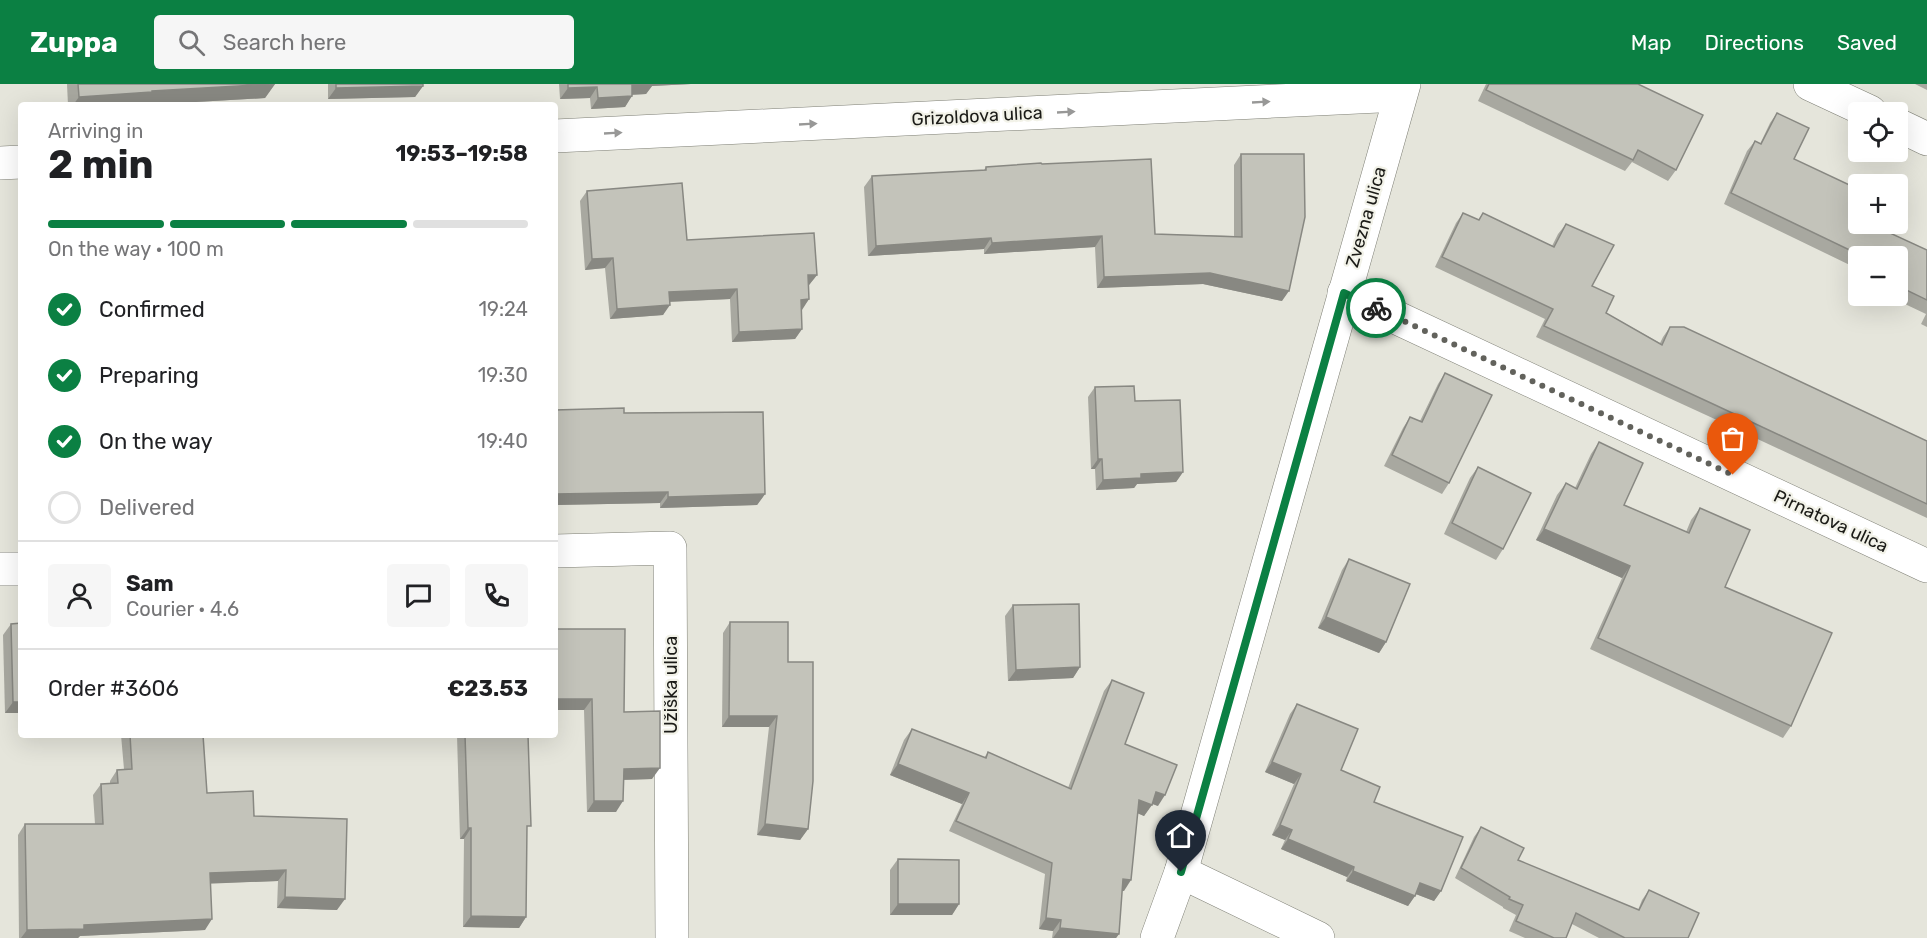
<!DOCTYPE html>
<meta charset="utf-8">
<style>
:root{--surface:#fff;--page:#f6f6f6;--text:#202124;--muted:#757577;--line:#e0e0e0;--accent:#0b8043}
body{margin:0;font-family:Rubik,sans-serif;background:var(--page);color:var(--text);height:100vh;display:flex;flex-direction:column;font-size:22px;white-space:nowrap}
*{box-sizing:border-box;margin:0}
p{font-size:20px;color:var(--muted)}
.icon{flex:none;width:33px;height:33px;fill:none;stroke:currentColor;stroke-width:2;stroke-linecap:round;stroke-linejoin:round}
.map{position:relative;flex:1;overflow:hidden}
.sheet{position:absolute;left:18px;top:18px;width:540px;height:636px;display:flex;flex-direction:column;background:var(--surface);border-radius:6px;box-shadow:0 6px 24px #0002}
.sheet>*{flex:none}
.fabs{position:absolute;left:1848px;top:18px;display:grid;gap:12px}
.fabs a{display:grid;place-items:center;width:60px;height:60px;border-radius:6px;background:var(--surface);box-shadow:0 6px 24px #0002;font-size:30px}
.pin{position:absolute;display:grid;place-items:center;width:51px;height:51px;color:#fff;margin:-62px -26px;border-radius:50% 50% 50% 0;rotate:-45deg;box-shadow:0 0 6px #0007}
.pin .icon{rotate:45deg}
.courier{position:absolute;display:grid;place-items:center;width:60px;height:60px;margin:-30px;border:4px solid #0b8043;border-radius:50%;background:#fff;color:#222;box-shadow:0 2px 8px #0007}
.headline em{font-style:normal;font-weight:700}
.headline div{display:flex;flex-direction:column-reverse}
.headline{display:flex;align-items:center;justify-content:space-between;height:102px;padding:0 30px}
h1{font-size:39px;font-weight:700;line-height:45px}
.bar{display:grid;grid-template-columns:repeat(4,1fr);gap:9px 6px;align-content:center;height:72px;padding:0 30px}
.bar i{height:8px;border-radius:4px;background:var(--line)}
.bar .on{background:var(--accent)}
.bar p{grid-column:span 4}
.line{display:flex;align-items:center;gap:15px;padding:0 30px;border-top:2px solid var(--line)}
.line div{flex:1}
.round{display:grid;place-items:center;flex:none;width:63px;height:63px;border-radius:6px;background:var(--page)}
ol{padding:0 30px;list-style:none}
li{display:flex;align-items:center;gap:18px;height:66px}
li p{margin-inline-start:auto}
li .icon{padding:6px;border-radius:50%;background:var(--accent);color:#fff;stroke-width:4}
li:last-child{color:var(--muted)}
li i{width:33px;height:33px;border:3px solid var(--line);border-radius:50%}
header{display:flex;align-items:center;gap:36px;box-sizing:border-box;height:84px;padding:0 30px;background:var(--accent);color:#fff}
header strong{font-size:28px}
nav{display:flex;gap:33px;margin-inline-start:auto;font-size:21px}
.search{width:420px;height:54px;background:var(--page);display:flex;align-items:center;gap:15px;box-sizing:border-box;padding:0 21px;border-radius:6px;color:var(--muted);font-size:22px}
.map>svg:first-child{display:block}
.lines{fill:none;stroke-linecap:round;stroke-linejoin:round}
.minor-casing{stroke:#7e7f75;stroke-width:34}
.minor{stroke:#fff;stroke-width:33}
.wall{fill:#a8a8a0}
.shaded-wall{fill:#888882}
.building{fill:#c3c3ba;stroke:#888882;stroke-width:1.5}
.oneway{fill:#989897}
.done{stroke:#62625c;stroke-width:6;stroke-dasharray:0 10.8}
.route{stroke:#0b8043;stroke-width:8}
.labels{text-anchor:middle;stroke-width:4.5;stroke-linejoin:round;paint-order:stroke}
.street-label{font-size:18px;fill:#1b1b17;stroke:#f2f2e8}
</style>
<header>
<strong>Zuppa</strong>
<div class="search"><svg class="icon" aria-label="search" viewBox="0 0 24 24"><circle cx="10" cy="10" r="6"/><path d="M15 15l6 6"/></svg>Search here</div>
<nav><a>Map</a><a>Directions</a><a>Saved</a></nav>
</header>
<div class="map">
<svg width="1927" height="854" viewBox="0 0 1927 854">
<rect width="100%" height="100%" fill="#e5e5db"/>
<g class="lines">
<defs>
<g id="minor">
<path d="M1810,0l60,28"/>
<path d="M1898,41l29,14"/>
<path d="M555,52l845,-41"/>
<path d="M0,79l21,-1"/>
<path d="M1344,209l583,273"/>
<path d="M555,467l115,-3 2,390"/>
<path d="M0,485h21"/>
<path d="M1181,788l137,66"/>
<path d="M1157,854l24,-66 223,-788"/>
</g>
</defs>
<!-- minor casing -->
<use href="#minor" class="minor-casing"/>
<!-- minor -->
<use href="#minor" class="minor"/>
</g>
<!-- wall -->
<g class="wall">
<path d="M67,0h208l-10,14 -121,7h-76z"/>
<path d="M328,0h95v2l-8,11 -87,2z"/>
<path d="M559,0h132l-39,2 -6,8 -14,1 -7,12 -34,2 -1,-11 -30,1z"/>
<path d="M1486,0h152l38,86 -8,11 -36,-19 -7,9 -147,-70z"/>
<path d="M1915,0h12v6z"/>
<path d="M1777,29l17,46 85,69 48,22v77l-6,-3 5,-10 -38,-18h10v-40h-40v13l-134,-65 23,-53 8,-10 5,3 10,-21z"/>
<path d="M1241,70l41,147 -79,-17 -106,4 -2,-41 -111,7v-5l-116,7 -4,-69 8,-11 112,-6 2,-3 56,-3 113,70 79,2v-71z"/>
<path d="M587,107l100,49 130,35 -8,10v14l-8,11 1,19 -7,10 -63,3 -2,-43 -60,3 -7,13 -53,4 -5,-51 -20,2 -5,-69z"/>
<path d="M1463,129l15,7 5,-7 69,33 6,-12 8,-10 26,62 14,27 54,30 3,-6 7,-10 257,114v77l-221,-103 -170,-78 9,-18 -110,-52 21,-44z"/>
<path d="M21,136v67l-3,-62z"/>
<path d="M1445,289l4,110 -7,11 -58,-28 19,-38 7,-11 10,4 18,-37z"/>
<path d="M1095,303l40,14 48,71 -7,10 -39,2 -3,4 -38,2 -1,-21h-4l-3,-72z"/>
<path d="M555,326l69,3 141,81 -8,11 -97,3v-5l-105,2z"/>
<path d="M1599,358l25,63 62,27 5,-12 9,-12 25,79 66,139 -8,12 -193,-89 32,-71 -86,-38 21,-45 9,-12 9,5 16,-34z"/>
<path d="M1478,383l25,82 -7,11 -52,-26 26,-56z"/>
<path d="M1349,475l37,83 -7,11 -61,-25 24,-58z"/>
<path d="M1013,521l67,62 -7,11 -65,3 -3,-65z"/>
<path d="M730,538l58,40 20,167 -8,11 -43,-5 12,-108h-47l1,-94z"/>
<path d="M11,540l10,89h-16l-2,-78z"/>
<path d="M555,545l69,83 28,67 -28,1 -8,32h-29l-3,-102h-29z"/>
<path d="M1112,596l13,64 33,62 -6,-2 -8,12 -6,-3 -14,78h-2l-3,43 -3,4h-64l1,-7 -14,-2 6,-55 -96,-43 13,-27 -72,-29 14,-35 8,-11 72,29 4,-6 80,36 36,-97z"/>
<path d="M1297,620l44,66 33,32 67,89 -7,10 -18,-7 -8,12 -62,-25 1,-4 -66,-28 4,-9 -13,-5 22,-51 -29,-12 25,-58z"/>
<path d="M121,651h82l4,58 47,23 83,94 -60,-2 1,-27 -67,2 -6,47 -125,6 -2,2h-59l-1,-103 7,-11h70l-2,-29 8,-11h9v-3l7,-11 7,-1z"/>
<path d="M457,651h71l-2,182 -7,11 -56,-1 1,-88h-4z"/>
<path d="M1481,743l37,33 120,50 4,-10 7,-10 39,48h-89l-27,-14 -6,14h-41l-16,-7 7,-16 -13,-7v-1l-48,-29 19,-41z"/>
<path d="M898,775l61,45 -7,11h-62v-45z"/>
</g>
<!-- shaded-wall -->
<g class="shaded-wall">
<path d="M275,0l-10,14 -121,7h-71l6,-8 73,-6z"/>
<path d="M632,0h59l-39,2 -6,8 -22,1z"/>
<path d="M423,2l-8,11 -87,2 8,-11z"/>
<path d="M597,3l-7,11 -30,1 8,-11z"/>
<path d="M632,12l-7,11 -34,2 7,-11z"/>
<path d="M1102,152l-7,11 -111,7 8,-11z"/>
<path d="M991,154l-7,11 -116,7 8,-10z"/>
<path d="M613,174l-8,10 -20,2 7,-11z"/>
<path d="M1210,189l79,18 -7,10 -79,-17 -106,4 7,-11z"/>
<path d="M808,191h9l-8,10h-8z"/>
<path d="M737,205l-7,10 -68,3 7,-10z"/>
<path d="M809,215l-7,11h-9l8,-10z"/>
<path d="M670,221l-7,10 -53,4 7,-10z"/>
<path d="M802,245l-7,10 -63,3 7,-10z"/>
<path d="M1098,375h4l-7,10h-4z"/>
<path d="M1183,388l-7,10 -39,2 -3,4 -38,2 7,-10 38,-6z"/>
<path d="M668,408l-8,11 -105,2v-11z"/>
<path d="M765,410l-8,11 -97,3 8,-11z"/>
<path d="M1544,445l86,37 -8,12 -86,-38z"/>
<path d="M1326,533l60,25 -7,11 -61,-25z"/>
<path d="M1080,583l-7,11 -65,3 8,-11z"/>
<path d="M555,615h37l-8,11h-29z"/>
<path d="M13,618h8v11h-16z"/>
<path d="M729,632h48l-8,11h-47z"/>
<path d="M1272,678l29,12 -7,10 -29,-12z"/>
<path d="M898,680l71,29 -7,11 -72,-29z"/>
<path d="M660,684l-8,11 -36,1 8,-11z"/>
<path d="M1156,708l9,3 -7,11 -10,-4z"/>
<path d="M1139,716l13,5 -8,11 -12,-5z"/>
<path d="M594,717h29l-7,11h-29z"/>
<path d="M765,740l43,5 -8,11 -43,-5z"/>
<path d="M1280,741l12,5 -7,10 -13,-5z"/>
<path d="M468,744h3l-7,11h-4z"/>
<path d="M1288,755l66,28 -7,10 -66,-28z"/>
<path d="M286,786l-8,11 -76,3 8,-11z"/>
<path d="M1353,787l62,25 -7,10 -62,-25z"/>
<path d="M1123,795l8,1 -7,11 -9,-1z"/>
<path d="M1420,799l21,8 -7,10 -21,-8z"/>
<path d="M285,813l60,2 -8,11 -60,-2z"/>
<path d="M898,820h61l-7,11h-62z"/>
<path d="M471,832l55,1 -7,11 -56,-1z"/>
<path d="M1046,834l15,2 -8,11 -14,-2z"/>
<path d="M212,835l-7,11 -125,6 -2,2h-57l6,-8 57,-5z"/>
<path d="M1060,844l59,6 -3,4h-63z"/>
</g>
<!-- building -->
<g class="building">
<path d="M78,0h194l-120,7v1l-73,5z"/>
<path d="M336,0h87v2l-87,2z"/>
<path d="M568,0h71h-7v12l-34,2 -1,-11 -29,1z"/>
<path d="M1489,0h149l65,31 -27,55 -38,-20 -5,10 -147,-70z"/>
<path d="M1777,29l32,15 -15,31 64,30v35h23l-2,4 48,22v50l-29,-14v-30h-36l-131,-63 24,-52 6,3z"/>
<path d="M1241,70h63l1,63 -16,74 -79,-18 -106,4 -2,-41 -110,7 -1,-5 -115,8 -4,-70 114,-6v-3l55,-4 1,1 109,-5 4,75 87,3z"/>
<path d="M682,99l5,57 127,-7 3,42h-9l1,24 -8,1 1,29 -63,3 -2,-43 -68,3 1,13 -53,4 -4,-51 -21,1 -5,-68z"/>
<path d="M1463,129l16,7 4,-7 71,34 12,-23 48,21 -22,41 22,10 -8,17 56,32 8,-18h14l243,114v63l-214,-100 -169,-78 9,-17 -111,-52z"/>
<path d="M1445,289l47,22 -43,88 -57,-28 18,-38 12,5z"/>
<path d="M1134,302l1,15 45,-1 3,72 -42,2v4l-38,2 -1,-21h-4l-3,-72z"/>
<path d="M624,324v5l139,-1 2,82 -97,3v-5l-113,2v-84z"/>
<path d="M1599,358l44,21 -19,42 65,28 11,-25 50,22 -25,57 107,46 -41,93 -193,-88 32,-72 -86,-37 22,-46 11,6z"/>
<path d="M1478,383l53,26 -28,56 -51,-26z"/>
<path d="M1349,475l61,25 -24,58 -60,-25z"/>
<path d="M1079,520l1,63 -64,3 -3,-65z"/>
<path d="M730,538h58v40h25v119l-5,48 -43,-5 12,-108h-48z"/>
<path d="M21,539v79h-8l-2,-78z"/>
<path d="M555,545h70l-1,83 36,-1v57l-36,1 -1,32h-29l-2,-102h-37z"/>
<path d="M1112,596l32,13 -19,51 52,21 -12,30 -9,-3 -4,13 -13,-5 -8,80 -8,-1 -4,55 -59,-6 1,-8 -15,-2 6,-55 -96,-42 13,-28 -71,-29 14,-35 74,29 2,-6 83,37z"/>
<path d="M1297,620l61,25 -17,41 39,17 -6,15 89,35 -22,54 -21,-8 -5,13 -62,-25 1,-4 -66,-28 4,-9 -12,-5 21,-51 -29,-12z"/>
<path d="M130,651h73l4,58 46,-2 1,25 93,3 -2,80 -60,-2 1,-27 -76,3 2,46 -128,6v4l-57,1 -2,-106h78l-2,-40 17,-1 -1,-13 15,-1z"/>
<path d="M465,651h63l3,91h-4l-1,91 -55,-1v-88h-3z"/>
<path d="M1481,743l43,21 -6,12 121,50 10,-20 50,23 -11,25h-63l-49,-25 -10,25h-12l-38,-17 7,-16 -14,-6 1,-2 -49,-29z"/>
<path d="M898,775l61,1v44h-61z"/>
</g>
<!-- one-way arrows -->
<defs><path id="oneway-solid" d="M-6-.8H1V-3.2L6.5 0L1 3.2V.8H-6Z" transform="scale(1.5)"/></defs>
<g class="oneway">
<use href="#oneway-solid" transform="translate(1261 18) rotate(-3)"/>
<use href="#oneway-solid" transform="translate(1066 28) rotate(-3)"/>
<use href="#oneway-solid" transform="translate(808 40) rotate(-3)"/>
<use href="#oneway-solid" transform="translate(613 49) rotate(-3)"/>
</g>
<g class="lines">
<!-- done -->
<path class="done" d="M1376,224l357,167"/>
<!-- route -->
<path class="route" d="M1181,788l163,-579 32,15"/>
</g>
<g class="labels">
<!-- street labels -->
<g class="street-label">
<text transform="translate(977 32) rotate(-3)" y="6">Grizoldova ulica</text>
<text transform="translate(1366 133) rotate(-74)" y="6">Zvezna ulica</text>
<text transform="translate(1831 437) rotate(25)" y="6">Pirnatova ulica</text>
<text transform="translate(671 601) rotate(-90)" y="6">Užiška ulica</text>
</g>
</g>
</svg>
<div class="fabs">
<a><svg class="icon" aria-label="locate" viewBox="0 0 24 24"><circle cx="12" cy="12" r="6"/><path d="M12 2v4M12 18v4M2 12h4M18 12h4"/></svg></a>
<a>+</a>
<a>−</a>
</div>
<div class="pin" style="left:1733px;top:391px;background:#ea580c"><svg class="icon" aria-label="bag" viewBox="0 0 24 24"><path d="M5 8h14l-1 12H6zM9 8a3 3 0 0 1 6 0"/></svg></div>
<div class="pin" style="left:1181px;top:788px;background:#1f2937"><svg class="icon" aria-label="home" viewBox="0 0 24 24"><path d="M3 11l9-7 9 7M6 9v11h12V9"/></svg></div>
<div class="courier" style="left:1376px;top:224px"><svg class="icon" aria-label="bike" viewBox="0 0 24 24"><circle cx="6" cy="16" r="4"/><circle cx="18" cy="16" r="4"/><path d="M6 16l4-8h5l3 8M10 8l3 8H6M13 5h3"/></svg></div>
<section class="sheet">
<div class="headline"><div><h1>2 min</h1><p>Arriving in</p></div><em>19:53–19:58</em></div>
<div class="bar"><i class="on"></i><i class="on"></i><i class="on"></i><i></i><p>On the way · 100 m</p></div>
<ol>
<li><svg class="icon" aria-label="check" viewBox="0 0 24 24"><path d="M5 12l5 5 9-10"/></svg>Confirmed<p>19:24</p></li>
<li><svg class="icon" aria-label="check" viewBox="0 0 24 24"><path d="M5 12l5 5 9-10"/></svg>Preparing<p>19:30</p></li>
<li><svg class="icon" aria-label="check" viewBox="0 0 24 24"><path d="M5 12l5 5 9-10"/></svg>On the way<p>19:40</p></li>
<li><i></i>Delivered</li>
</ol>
<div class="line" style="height:108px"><a class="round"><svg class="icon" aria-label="person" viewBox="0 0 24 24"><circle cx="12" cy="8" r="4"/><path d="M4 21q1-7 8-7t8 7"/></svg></a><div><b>Sam</b><p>Courier · 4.6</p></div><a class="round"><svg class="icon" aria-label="chat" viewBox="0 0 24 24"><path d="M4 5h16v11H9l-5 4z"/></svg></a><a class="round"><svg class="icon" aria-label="phone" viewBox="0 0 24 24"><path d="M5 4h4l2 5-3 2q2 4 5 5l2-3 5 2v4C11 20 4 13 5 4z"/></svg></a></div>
<div class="line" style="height:78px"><div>Order #3606</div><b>€23.53</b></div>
</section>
</div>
